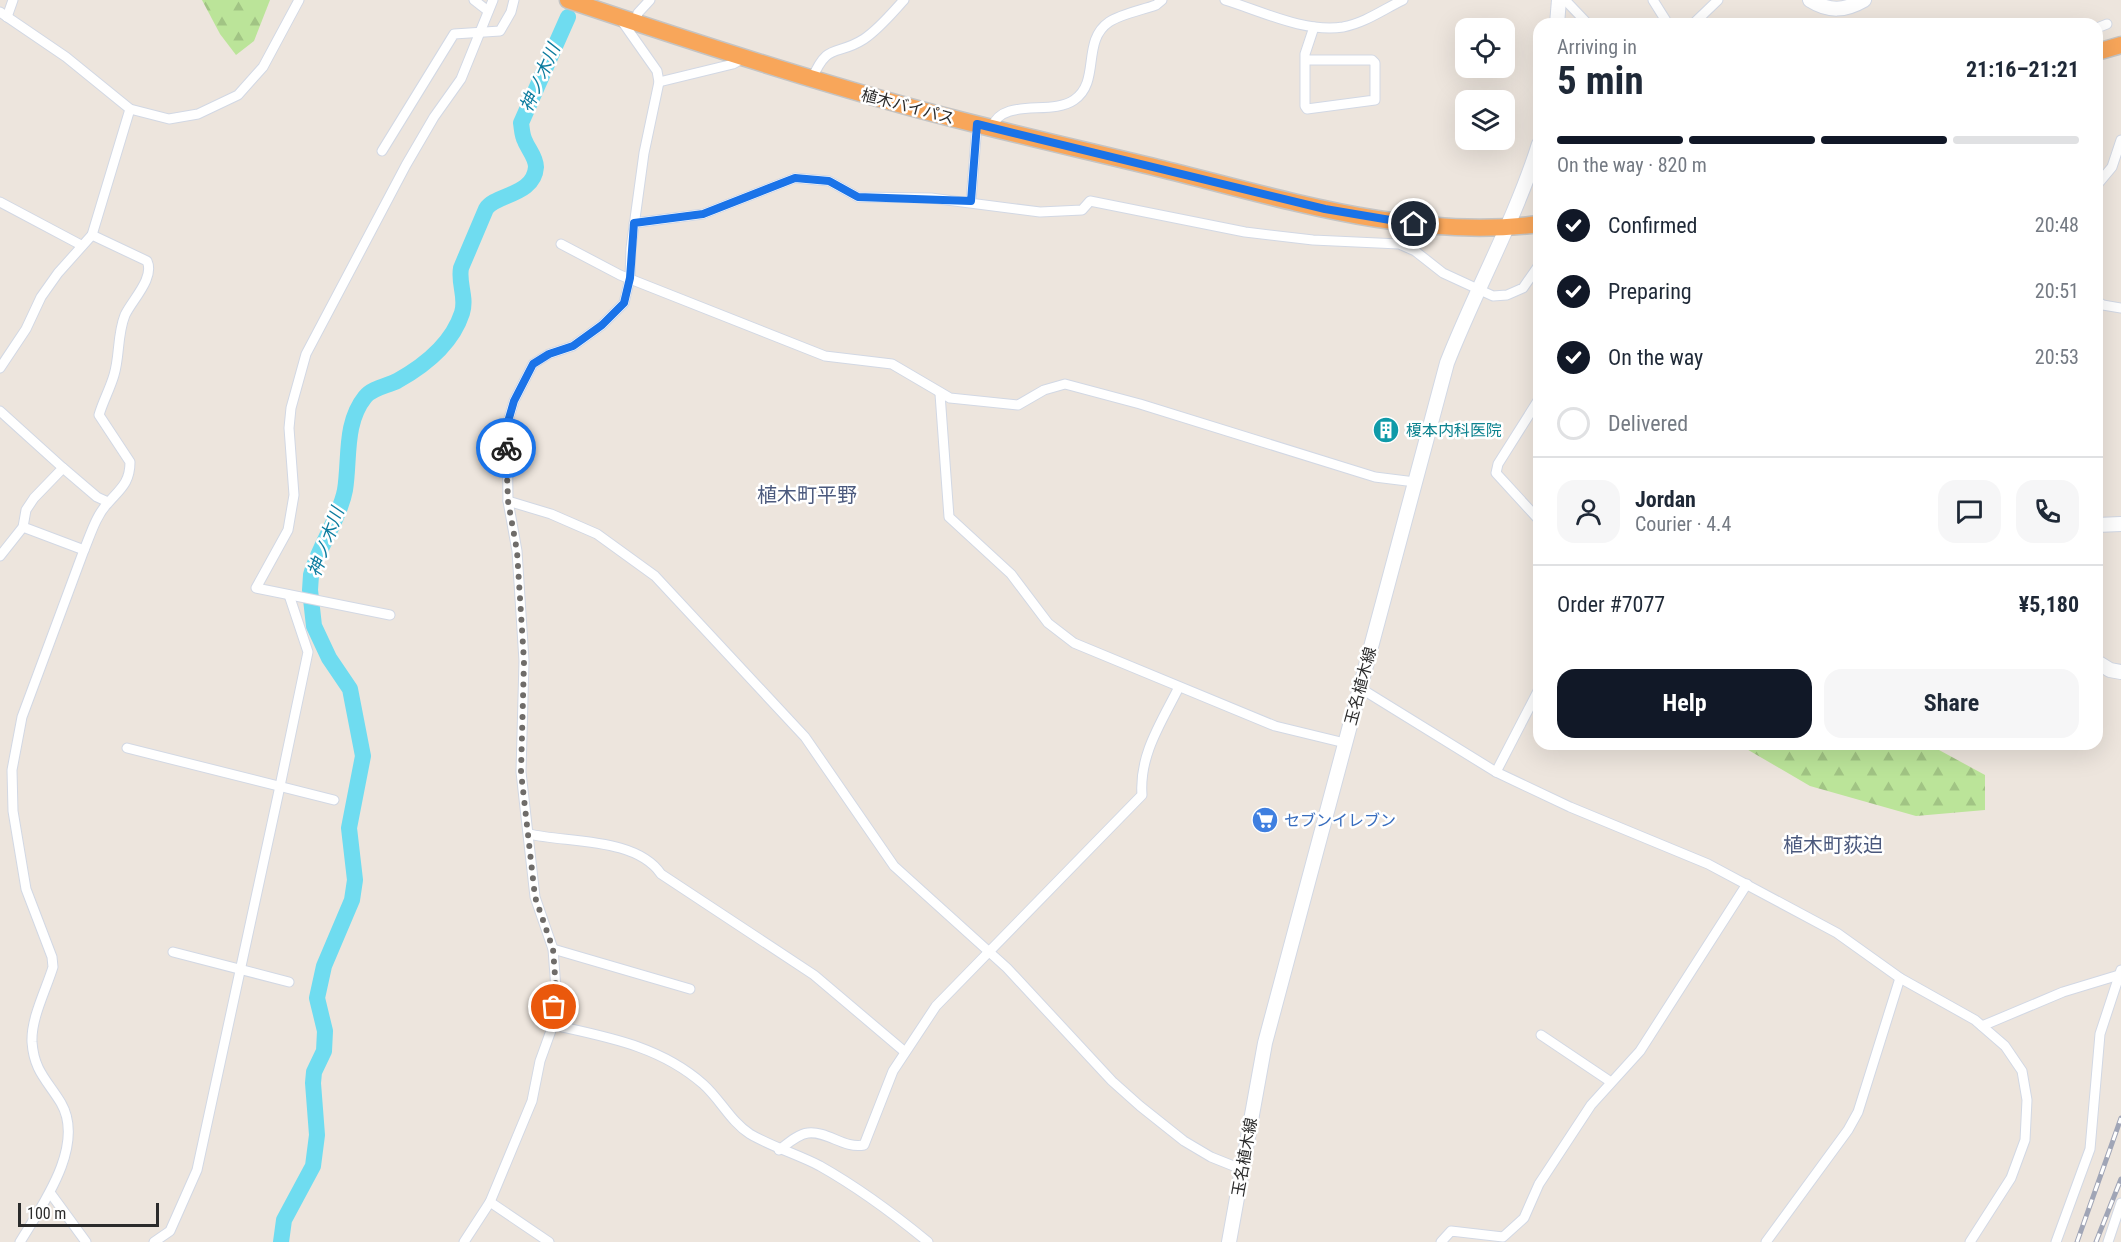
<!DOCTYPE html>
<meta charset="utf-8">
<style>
:root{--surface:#fff;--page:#f6f6f7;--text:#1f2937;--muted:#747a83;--line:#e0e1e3;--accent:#111827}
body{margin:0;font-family:"Roboto Condensed","Noto Sans JP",sans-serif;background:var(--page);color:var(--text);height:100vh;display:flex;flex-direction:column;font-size:22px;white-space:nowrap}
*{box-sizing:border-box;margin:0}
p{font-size:20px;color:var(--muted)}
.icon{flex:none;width:33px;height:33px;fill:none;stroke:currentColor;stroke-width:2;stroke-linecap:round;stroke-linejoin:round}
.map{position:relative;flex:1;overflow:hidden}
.sheet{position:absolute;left:1533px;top:18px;width:570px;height:732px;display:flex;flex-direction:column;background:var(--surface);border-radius:18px;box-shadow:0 6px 24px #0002}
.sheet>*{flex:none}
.fabs{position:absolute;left:1455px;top:18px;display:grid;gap:12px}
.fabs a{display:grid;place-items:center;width:60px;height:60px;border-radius:12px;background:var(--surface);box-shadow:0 6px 24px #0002;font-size:30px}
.scale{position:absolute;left:18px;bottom:15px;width:141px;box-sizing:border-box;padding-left:6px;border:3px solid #2b2b2b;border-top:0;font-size:16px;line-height:21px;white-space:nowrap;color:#2b2b2b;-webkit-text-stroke:4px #fff;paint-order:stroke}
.pin{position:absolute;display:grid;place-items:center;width:51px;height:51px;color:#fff;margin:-26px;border:3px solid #fff;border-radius:50%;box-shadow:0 2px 6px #0007}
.courier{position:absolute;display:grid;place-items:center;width:60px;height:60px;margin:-30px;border:4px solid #1a73e8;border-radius:50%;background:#fff;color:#222;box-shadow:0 2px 8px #0007}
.head em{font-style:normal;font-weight:700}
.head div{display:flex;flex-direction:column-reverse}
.head{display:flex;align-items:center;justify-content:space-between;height:102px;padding:0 24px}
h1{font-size:39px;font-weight:700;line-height:45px}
.bar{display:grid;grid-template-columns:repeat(4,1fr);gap:9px 6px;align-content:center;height:72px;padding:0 24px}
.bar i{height:8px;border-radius:4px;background:var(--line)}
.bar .on{background:var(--accent)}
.bar p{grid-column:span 4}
.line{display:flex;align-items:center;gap:15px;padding:0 24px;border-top:2px solid var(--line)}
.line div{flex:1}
.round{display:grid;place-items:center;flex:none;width:63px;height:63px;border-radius:18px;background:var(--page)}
ol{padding:0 24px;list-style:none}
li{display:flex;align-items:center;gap:18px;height:66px}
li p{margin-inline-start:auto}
li .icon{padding:6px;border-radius:50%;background:var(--accent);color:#fff;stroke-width:4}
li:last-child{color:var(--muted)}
li i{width:33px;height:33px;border:3px solid var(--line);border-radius:50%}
.button{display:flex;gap:12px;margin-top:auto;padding:12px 24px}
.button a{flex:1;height:69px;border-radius:18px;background:var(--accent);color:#fff;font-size:24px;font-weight:700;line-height:69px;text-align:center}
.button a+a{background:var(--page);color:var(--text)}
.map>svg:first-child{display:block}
.forest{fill:url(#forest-firs)}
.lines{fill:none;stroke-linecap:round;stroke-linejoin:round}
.river{stroke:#6fdcf0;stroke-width:16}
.minor-casing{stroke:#d2d8e4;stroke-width:11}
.secondary-casing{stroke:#d2d8e4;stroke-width:16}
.trunk-casing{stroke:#c4c4c4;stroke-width:19}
.minor{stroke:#fff;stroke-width:9}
.secondary{stroke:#fff;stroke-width:14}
.trunk{stroke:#f8a65a;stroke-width:16}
.rail-casing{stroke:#a0a5b6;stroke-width:5}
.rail{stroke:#fff;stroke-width:3;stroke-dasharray:9;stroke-linecap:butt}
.done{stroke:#6f6c69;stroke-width:6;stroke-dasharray:0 10.8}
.route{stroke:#1a73e8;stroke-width:8}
.labels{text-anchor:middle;stroke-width:5;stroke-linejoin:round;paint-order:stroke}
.street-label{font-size:16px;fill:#2b2b2b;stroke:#fff}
.culture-label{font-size:16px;fill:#0d838f;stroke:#fff;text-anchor:start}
.shop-label{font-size:16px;fill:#366cbe;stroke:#fff;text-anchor:start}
.water-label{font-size:18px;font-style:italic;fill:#0c7c9f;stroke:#fff}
.quarter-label{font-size:20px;fill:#4b597d;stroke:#fff}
</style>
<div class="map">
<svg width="2121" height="1242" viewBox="0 0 2121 1242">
<defs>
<pattern id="forest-firs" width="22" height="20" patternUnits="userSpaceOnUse" patternTransform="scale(1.5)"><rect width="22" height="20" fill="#bbe499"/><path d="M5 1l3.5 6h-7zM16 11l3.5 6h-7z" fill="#a1c484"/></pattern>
</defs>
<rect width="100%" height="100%" fill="#ede5dd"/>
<!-- forest -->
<g class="forest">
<path d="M202,0h68l-16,41 -18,14 -16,-21z"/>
<path d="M1738,744h190l57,31v35l-69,6 -106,-30z"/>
</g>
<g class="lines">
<!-- river -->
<path class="river" d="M281,1242l3,-22 29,-54 4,-31 -4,-52 1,-11 10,-21 1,-20 -8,-33 7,-32 28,-66 3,-20 -6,-52 14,-72 -13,-67 -21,-31 -15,-32 -4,-36 1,-15c8,-29 29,-58 34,-85 5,-31 -1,-67 20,-93 7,-9 22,-11 32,-16 27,-15 55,-37 65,-68 5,-16 -4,-29 -1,-45l25,-59c9,-15 48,-13 50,-42 0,-10 -8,-18 -11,-26 -3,-5 -3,-12 -4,-18l47,-106"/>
<defs>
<g id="minor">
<path d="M474,0l14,11"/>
<path d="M1225,0c36,11 80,33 118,27 22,-4 41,-18 60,-27"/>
<path d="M1565,0l23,24"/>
<path d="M1653,0l15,24"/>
<path d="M0,12l66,45 64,52 39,10 29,-5 40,-19 25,-28 36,-67"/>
<path d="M7,17l6,-17"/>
<path d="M635,22l3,-9 12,-13"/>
<path d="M1693,24l25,-24"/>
<path d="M2097,28l10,-4"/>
<path d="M1305,60h67l3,3v37l-68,9 -2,-3v-52l9,-27"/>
<path d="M812,79c16,-38 24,-22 52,-40 15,-10 28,-26 40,-39"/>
<path d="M659,82l74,-18 11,-6"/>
<path d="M992,127c11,-30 59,-11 82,-27 27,-18 7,-59 35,-78 12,-8 33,-12 47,-17l6,-5"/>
<path d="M382,151l72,-117 46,-3 11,-19 3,-12"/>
<path d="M2097,185l15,-18 9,-27"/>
<path d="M971,201l6,-77"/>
<path d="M0,202l81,43"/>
<path d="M634,223l69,-9 92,-36 34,3 29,16 73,1 109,14 42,-2 8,-9 155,31 68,8 86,4 16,7 28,22 50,23 14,-1 16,-7 16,-23"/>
<path d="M561,244l59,31 205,81 67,8 58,34 68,7 26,-15 21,-6 75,20 235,73 40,5"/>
<path d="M2097,301l6,4 18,3"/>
<path d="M0,368l26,-39 15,-32 17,-24 34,-38 38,-126"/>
<path d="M940,394l9,123 62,57 37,49 26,20 201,83 70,17"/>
<path d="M1539,399l-41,65 -2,9 43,47"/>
<path d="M0,411l63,57 -29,30 -8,12 -3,17 -23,29"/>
<path d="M63,468l34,29 11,5"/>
<path d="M508,501l43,13 46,20 58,42 150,161 89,129 113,102 105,113 28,25 44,35 27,16 30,12"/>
<path d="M84,550c6,-14 12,-35 24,-47 12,-14 22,-20 22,-41l-31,-47c4,-14 11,-26 15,-40 6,-20 3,-40 11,-60 7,-15 30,-37 22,-54l-55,-26"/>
<path d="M390,615l-134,-27 32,-58 6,-35 -5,-67 2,-20 15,-54 100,-189 28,-48 27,-38 32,-79"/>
<path d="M1360,688l136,84 74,35 138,57 129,69 63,45 75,42 30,26 17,25 5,29 -2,40 -14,38 -41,64"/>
<path d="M127,748l207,52"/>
<path d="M1496,772l43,-83"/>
<path d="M529,834c38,9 107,3 132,40l153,101 91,77"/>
<path d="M553,949l137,40"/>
<path d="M173,952l116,30"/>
<path d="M553,1025c54,12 107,21 150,59 17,15 28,38 47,50 22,13 47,20 70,32 39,22 74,48 108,76"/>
<path d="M1982,1026l81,-34 56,-17"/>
<path d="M1541,1035l70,47"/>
<path d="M779,1150c8,-6 19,-16 29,-17 20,-2 36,16 56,12l29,-74 43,-65 206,-211c-3,-40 19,-72 37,-108"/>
<path d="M51,1194l35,48"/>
<path d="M490,1202l59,40"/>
<path d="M20,1242c21,-35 66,-96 41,-139 -14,-23 -27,-32 -29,-61 -1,-24 14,-52 21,-75l-1,-10 -26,-68 -13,-78 -1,-41 10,-53 62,-167 -61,-23"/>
<path d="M154,1242l16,-11 27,-61 83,-384 28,-134 -19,-57"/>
<path d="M464,1242l26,-40 42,-101 8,-40 13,-36 3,-36 -3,-40 -18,-52 -14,-125 3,-111 -7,-110 -9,-50 -1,-76 7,-24 19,-37 16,-10 24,-8 29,-21 22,-22 6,-25 1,-30 13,-95 15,-71 -2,-11 -38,-54"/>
<path d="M1441,1242l10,-11 52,6 21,-19 15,-34 52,-79 49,-54 107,-167"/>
<path d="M1766,1242l82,-112 10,-18 42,-134"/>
<path d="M2056,1242l34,-93 10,-115 21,-64"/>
<path d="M2108,1242l13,-39"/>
</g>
<g id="secondary">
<path d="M1810,0c19,12 35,11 54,0"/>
<path d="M1557,24l2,-24"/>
<path d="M2097,525l24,-1"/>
<path d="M2097,662l13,8 11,2"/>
<path d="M1229,1242l36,-199 182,-680c29,-74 68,-143 92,-219"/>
</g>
<g id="trunk">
<path d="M568,0c110,37 219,73 331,104 86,24 173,43 259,64 123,30 254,73 381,56"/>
<path d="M2097,52l24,-7"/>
</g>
</defs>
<!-- minor casing -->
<use href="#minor" class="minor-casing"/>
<!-- secondary casing -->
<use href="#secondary" class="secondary-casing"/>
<!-- trunk casing -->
<use href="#trunk" class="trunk-casing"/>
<!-- minor -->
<use href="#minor" class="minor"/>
<!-- secondary -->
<use href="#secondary" class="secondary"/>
<!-- trunk -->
<use href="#trunk" class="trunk"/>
<defs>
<g id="rail">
<path d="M2077,1242l44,-124"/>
<path d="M2096,1242l25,-63"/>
</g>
</defs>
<!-- rail casing -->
<use href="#rail" class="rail-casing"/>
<!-- rail -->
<use href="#rail" class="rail"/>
</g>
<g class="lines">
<!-- done -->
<path class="done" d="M506,448l2,53 9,50 7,110 -3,111 14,125 18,52 3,40 -2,18"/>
<!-- route -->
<path class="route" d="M506,448l1,-23 7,-24 19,-37 16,-10 24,-8 29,-21 22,-22 6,-25 4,-55 69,-9 92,-36 34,3 29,16 113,4 6,-77 348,85 89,15"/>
</g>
<!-- icons -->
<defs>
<symbol id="building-disc" viewBox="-11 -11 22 22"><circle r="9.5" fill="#0f9aa8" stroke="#fff"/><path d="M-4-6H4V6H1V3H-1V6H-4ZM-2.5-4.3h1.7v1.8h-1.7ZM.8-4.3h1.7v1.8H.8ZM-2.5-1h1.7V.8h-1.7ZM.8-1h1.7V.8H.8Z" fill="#fff"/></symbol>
<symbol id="supermarket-disc" viewBox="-11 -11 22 22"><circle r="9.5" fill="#3f7fe0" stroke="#fff"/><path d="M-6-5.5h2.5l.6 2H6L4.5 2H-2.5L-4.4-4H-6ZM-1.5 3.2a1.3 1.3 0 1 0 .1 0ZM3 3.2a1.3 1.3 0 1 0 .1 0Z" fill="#fff"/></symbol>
</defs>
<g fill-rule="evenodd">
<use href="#building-disc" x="1371" y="415" width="30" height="30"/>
<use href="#supermarket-disc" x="1250" y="805" width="30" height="30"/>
</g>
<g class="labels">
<!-- street labels -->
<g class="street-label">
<text transform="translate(908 106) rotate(15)" y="6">植木バイパス</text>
<text transform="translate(1360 686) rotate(-75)" y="6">玉名植木線</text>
<text transform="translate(1244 1157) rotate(-80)" y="6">玉名植木線</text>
</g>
<!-- culture labels -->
<g class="culture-label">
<text x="1406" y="436">榎本内科医院</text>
</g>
<!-- shop labels -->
<g class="shop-label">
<text x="1284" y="826">セブンイレブン</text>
</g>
<!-- water labels -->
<g class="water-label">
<text transform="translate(540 78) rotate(-66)" y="6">神ノ木川</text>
<text transform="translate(326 542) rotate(-70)" y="6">神ノ木川</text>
</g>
<!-- quarter labels -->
<g class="quarter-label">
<text x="807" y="502">植木町平野</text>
<text x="1833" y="852">植木町荻迫</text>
</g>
</g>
</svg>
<div class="fabs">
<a><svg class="icon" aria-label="locate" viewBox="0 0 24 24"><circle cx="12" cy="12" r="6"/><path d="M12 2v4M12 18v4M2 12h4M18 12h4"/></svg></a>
<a><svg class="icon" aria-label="layers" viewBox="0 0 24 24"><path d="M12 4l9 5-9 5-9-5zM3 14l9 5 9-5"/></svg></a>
</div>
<div class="scale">100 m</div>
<div class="pin" style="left:554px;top:1007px;background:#ea580c"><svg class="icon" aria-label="bag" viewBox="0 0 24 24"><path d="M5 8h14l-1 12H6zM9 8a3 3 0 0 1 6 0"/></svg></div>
<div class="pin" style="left:1414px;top:224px;background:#1f2937"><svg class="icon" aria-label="home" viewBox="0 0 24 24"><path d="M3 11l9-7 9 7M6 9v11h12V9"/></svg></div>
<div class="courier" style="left:506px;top:448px"><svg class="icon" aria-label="bike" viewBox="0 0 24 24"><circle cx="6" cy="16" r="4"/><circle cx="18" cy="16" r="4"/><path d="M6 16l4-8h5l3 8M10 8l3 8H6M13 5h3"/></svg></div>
<section class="sheet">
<div class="head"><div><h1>5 min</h1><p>Arriving in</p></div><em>21:16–21:21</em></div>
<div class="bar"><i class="on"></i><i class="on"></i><i class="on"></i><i></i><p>On the way · 820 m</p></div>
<ol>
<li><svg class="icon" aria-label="check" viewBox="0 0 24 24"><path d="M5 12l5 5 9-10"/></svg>Confirmed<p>20:48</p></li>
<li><svg class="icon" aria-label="check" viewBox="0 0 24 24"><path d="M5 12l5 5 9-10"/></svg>Preparing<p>20:51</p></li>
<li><svg class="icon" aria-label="check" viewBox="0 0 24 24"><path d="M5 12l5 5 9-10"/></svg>On the way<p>20:53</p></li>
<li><i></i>Delivered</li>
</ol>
<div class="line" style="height:108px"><a class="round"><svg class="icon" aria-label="person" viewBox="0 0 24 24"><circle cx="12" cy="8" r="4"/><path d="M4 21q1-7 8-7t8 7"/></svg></a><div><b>Jordan</b><p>Courier · 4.4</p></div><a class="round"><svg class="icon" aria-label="chat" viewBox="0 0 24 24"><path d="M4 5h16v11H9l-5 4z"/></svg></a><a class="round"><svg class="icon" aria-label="phone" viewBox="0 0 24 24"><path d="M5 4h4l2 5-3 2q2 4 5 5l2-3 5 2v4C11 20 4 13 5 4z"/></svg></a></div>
<div class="line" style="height:78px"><div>Order #7077</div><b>¥5,180</b></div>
<div class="button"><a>Help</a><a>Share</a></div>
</section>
</div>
